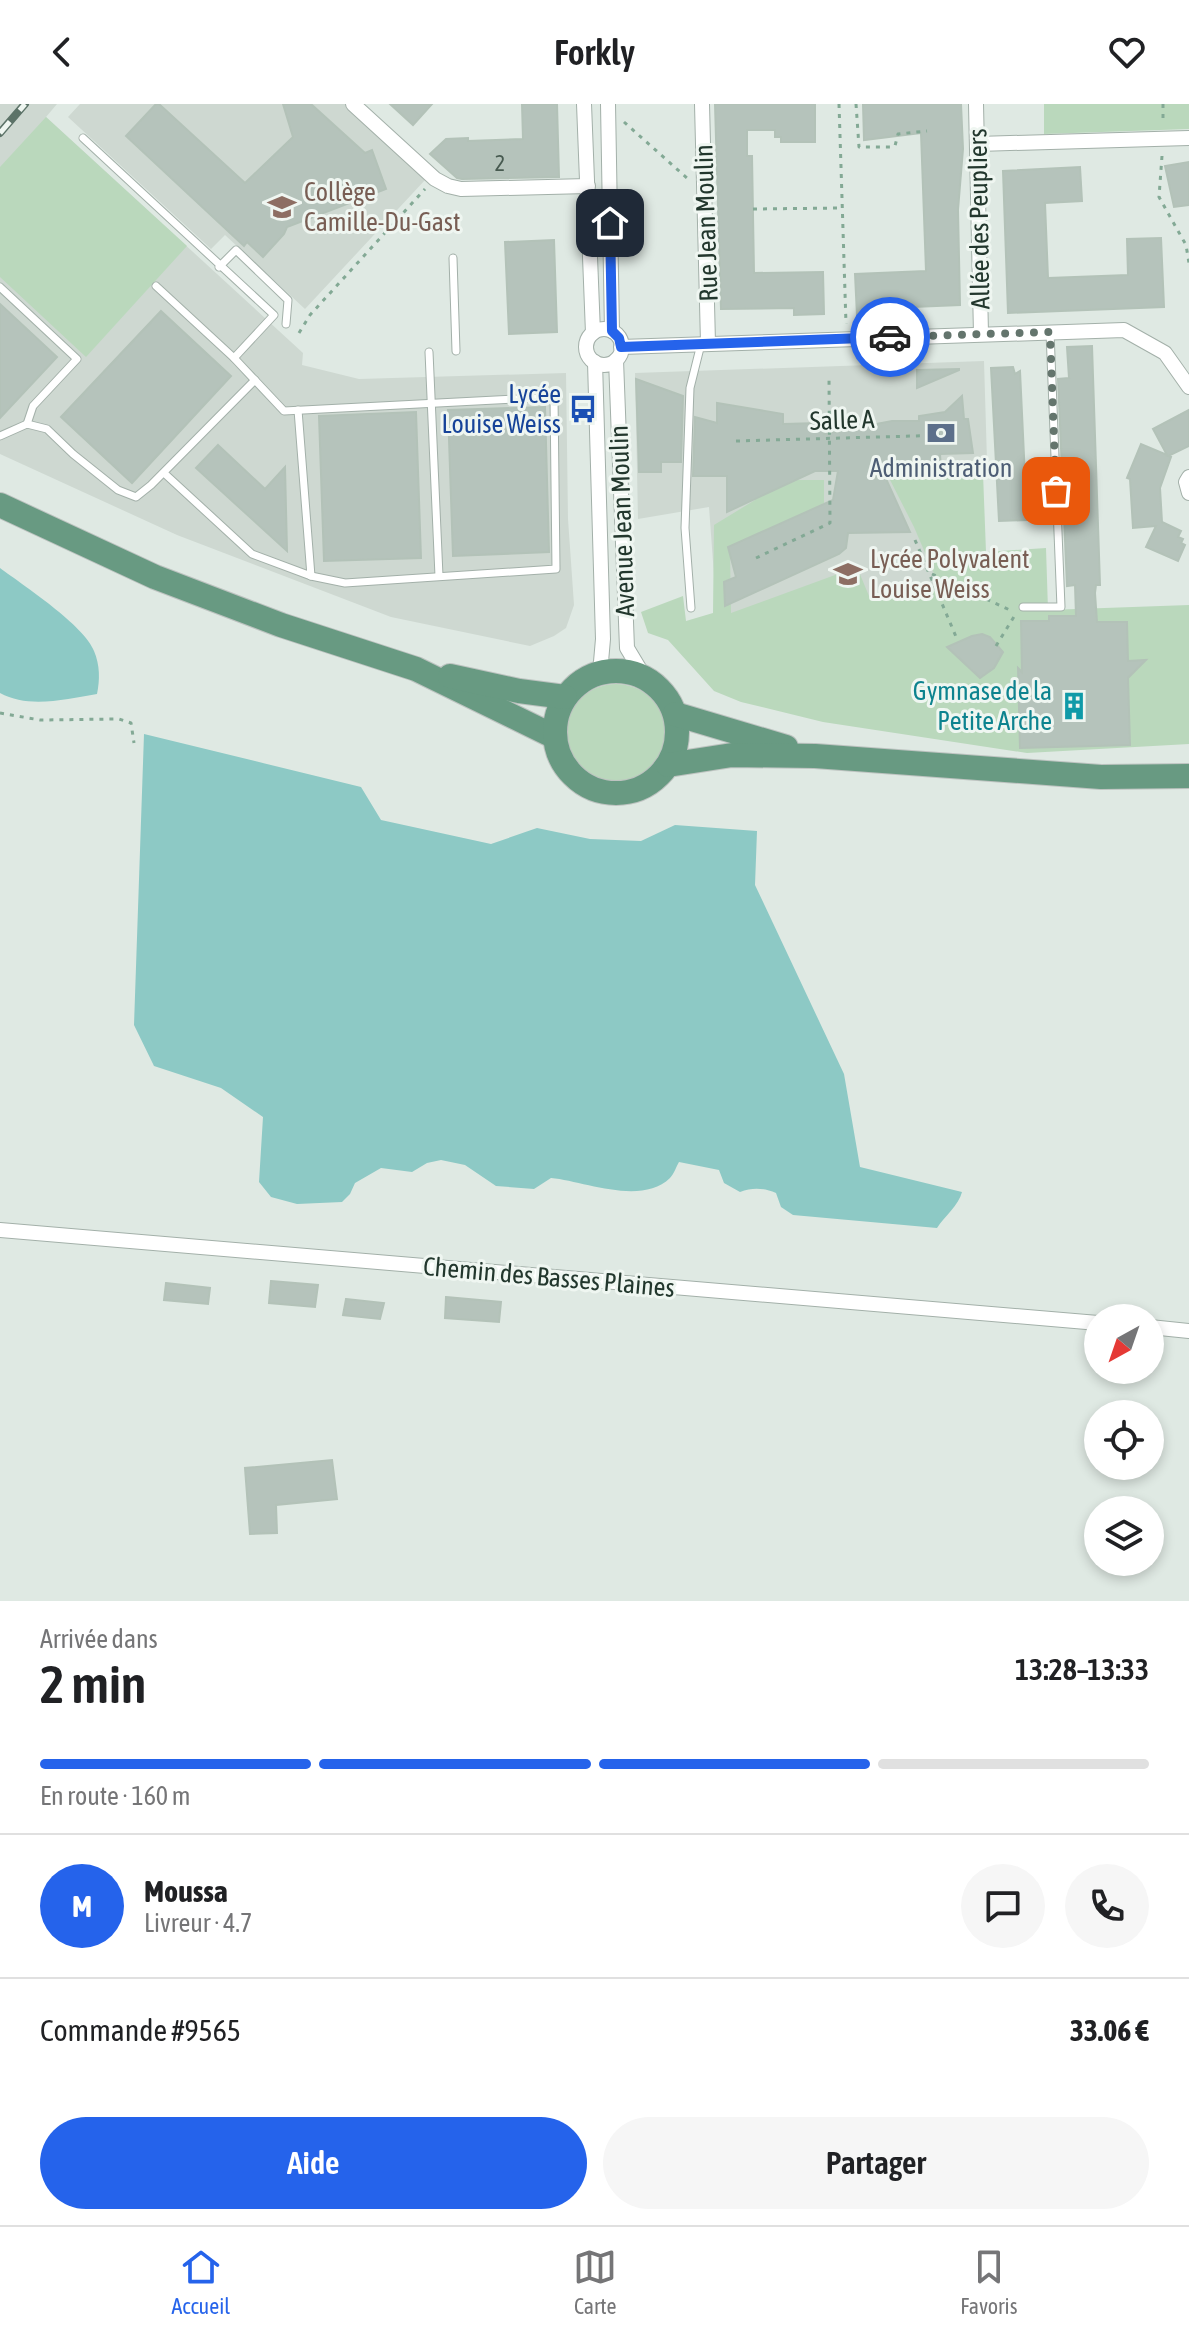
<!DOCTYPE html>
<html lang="fr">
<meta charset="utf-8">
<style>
:root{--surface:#fff;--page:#f6f6f6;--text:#202124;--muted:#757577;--line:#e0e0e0;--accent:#2563eb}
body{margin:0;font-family:"Asap Condensed",sans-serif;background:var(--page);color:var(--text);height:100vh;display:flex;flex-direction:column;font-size:30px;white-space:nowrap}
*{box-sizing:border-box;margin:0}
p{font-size:26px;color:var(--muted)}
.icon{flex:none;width:44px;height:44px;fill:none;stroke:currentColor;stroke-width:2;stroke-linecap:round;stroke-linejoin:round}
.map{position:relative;height:1497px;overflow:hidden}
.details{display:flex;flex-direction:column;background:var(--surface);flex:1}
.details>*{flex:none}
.needle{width:52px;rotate:220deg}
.fabs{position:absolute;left:1084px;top:1200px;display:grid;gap:16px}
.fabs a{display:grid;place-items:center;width:80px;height:80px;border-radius:50%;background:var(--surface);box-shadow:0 4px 12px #0003;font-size:40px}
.pin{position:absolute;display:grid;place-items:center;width:68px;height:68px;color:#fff;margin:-34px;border-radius:16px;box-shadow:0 4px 12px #0006}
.courier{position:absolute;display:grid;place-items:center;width:80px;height:80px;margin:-40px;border:6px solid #2563eb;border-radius:50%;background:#fff;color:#222;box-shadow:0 2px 10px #0007}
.headline em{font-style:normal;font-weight:600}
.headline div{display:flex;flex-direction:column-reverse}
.headline{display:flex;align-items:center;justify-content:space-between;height:136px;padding:0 40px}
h1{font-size:52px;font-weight:600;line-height:60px}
.bar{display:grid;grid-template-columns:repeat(4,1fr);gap:12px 8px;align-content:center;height:96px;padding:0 40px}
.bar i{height:10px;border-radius:6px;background:var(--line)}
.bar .current{background:var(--accent)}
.bar p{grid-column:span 4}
.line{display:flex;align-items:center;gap:20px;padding:0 40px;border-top:2px solid var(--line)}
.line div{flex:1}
.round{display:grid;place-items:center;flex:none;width:84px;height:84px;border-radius:42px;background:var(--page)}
.action{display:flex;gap:16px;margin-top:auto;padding:16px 40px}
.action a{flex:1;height:92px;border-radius:48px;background:var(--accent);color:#fff;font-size:32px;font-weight:600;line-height:92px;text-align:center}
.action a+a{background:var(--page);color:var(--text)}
header{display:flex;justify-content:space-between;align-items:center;height:104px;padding:0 40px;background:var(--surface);font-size:36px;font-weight:600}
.tabs{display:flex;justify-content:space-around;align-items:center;height:112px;border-top:2px solid var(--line);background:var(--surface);font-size:22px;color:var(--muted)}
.tabs a{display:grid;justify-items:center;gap:4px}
.tabs .current{color:var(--accent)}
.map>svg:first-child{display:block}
.built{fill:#ced8d1}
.green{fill:#bad8bc}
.water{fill:#8dc9c5}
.building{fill:#b5c3bb;stroke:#b3c2b8;stroke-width:2}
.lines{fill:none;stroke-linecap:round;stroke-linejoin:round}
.service-casing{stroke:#a3b0a9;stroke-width:9}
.minor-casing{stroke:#a3b0a9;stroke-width:16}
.primary-casing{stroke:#bdc3c0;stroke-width:26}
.path{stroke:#83a995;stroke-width:3;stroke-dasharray:4 6;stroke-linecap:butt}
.service{stroke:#fff;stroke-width:7}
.minor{stroke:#fff;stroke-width:14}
.primary{stroke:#689a82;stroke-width:24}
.rail-casing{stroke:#5c7368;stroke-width:8}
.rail{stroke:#eff6f1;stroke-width:5;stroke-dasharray:15;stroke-linecap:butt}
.done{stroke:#64756d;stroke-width:8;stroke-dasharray:0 14.4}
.route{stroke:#2563eb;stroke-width:10}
.labels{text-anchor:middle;stroke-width:6;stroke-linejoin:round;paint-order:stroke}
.number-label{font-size:22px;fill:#475a50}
.education-label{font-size:26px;fill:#785e54;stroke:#eff6f1;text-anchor:start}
.street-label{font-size:26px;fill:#22372d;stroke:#eff6f1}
.transit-label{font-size:26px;fill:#164399;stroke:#eff6f1;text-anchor:end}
.service-label{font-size:26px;fill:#4e5e75;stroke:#eff6f1}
.culture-label{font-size:26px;fill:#0d838f;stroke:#eff6f1;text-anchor:end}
</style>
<header><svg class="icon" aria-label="back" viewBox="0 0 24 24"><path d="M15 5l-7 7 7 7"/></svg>Forkly<svg class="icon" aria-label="heart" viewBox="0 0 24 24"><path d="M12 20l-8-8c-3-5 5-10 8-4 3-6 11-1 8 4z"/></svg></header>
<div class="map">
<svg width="1189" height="1497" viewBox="0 0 1189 1497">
<rect width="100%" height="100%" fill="#dfe9e3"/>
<!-- built -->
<g class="built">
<path d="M0,0h57l-11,13 257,236 -1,12 57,14 207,-6 2,146 6,86 -8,23 -12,8 -24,10 -139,-29 -214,-82 -177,-81z"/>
<path d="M80,0h265l80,76 -120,129 -80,-74 -14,14 -143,-132z"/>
<path d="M984,257l3,100 -45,13 69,137 -294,5 -8,-109 -71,12 -3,-146z"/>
</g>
<!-- green -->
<g class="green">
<path d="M1044,0h145v25l-145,5z"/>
<path d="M46,13l141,129 -101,111 -86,-80v-110z"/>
<path d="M969,366l14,3 3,79 60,-4 2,62 141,-5v139l-162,9 -204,-31 -82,-20 -27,-11 -46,-51 -20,-7 -7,-21 42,-16 3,25 27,-8 1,-88 41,-25 2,-20h67v23l-94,49 1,61 126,-46 12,29h24l48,-6 -27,-63 -28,-55z"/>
<circle cx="616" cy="630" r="50"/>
</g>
<!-- water -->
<g class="water">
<path d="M0,464c23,17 85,58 94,83 6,14 6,29 3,43 -31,5 -68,15 -97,-1z"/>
<path d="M144,630l217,53 20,33 110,24 46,-16 53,11 51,2 34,-16 82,6 -2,54 89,189 16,93 102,25c-3,13 -18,25 -25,36l-144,-13 -12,-8 -5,-14c-12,-5 -23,-6 -36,-1l-16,-9 -5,-13 -40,-8c-3,5 -5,12 -9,16 -29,28 -86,3 -119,0l-17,11 -38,-3 -31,-21 -24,-5 -14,3 -15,9 -31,-4 -26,15 -5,11 -8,8 -45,2 -26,-7 -12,-15 4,-65 -42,-29 -67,-22 -20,-41z"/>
</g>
<!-- building -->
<g class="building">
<path d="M156,0h3l86,79 48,-46 -10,-33h28l54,49 7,-3 14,39 -99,38 -3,7 -21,23 -16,-15 -3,4 -118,-110z"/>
<path d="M390,0h42l-19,21z"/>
<path d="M522,0h35l2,73 -97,2 -5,-1 -27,-24 16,-15 22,-1v3l55,-2z"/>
<path d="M715,0h100v38h-34v-5h-6v-7h-28v26h5l2,117 69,-1 1,42 -30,1v-7l-73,1z"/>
<path d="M863,0h98l2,45 -5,61 2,95 -72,3v7l-31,1 -2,-42 71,-3 -5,-138 -57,7z"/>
<path d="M1189,58v43l-15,2 -9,-41z"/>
<path d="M1080,63l2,34 -37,2 3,75 80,-3 -1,-36 34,-1 3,69 -156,6 -5,-142z"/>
<path d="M554,136l3,92 -48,2 -4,-92z"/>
<path d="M0,200l57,53 -57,61z"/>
<path d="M161,207l70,65 -99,107 -71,-66z"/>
<path d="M1092,242l8,239h-4l-1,8 2,29h30l1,39 18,-1 -18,18 2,67 -110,3 -2,-80 4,4 -1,-51h28v-5h27l-1,-31 -8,1 -9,-207 11,-1 -2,-31z"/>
<path d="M1013,263l2,7 5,-3 7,149 -28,1 -8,-153z"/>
<path d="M959,265v1l-42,18v-18z"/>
<path d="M636,275l47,17 -2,66h-20v10h-22z"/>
<path d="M962,292l2,23h4l5,34 -33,1 1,15 -59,1 28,62 -62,1 -2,15 -7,6 -114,52 -1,-24 12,-5 -8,-30 105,-47 5,-29h-23l-88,41v-36h-34l2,-59 22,6v-20l66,11v10l37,-1 4,11 68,-13h27v-5l26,-4z"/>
<path d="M545,303l4,145 -96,4 -5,-146z"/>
<path d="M1189,306v36l-21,10 3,1 -11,31 2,34 19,9 -3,6 5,2 -2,4 4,2 -7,16 -32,-14 10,-21 -23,2 -3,-49 -3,-1 14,-34 26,11 -14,-26z"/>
<path d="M416,308l5,146 -97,3 -5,-145z"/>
<path d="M218,341l47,44 20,-22 2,84 -91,-83z"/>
<path d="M982,530l8,3 13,15 -9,16 -14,10 -33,-31 25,-11z"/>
<path d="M271,1177l47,4 -3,22 -46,-4z"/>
<path d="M166,1179l44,5 -2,16 -44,-4z"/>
<path d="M446,1193l55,5 -2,20 -54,-4z"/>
<path d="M346,1195l38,4 -4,16 -37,-4z"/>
<path d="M332,1356l5,39 -61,6 1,28 -27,1 -5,-66z"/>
</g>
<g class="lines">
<defs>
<g id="service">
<path d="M83,34l191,177 -40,43"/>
<path d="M453,154l3,93"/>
<path d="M219,163l17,-17 52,50 -2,24"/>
<path d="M156,182l78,72 50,53 270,-14 2,172 -211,14 -34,-7"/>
<path d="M0,183l77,72 -44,47 -6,18"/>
<path d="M429,248l10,224"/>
<path d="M0,332l27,-12 20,5 26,25 45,36 18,7 15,-12 104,-105"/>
<path d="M164,369l88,81 59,22 -13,-166"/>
<path d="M1023,503h38l-11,-275"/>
<path d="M691,504l-6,-80 5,-140 11,-44"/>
</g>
<g id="minor">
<path d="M353,0l82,75 13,7 13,3 127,-3"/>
<path d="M584,0l9,229"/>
<path d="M608,0l4,227"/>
<path d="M702,0l6,239"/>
<path d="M976,0l5,230"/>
<path d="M978,40l211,-6"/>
<circle cx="604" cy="243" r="18"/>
<path d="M621,243l503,-17 41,23 24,34"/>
<path d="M616,256l11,288 18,30"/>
<path d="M595,258l8,277 -3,34"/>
<path d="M1189,373l-3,5 3,11"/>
<path d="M0,1126l1098,93"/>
<path d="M1150,1223l39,4"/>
</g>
<g id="primary">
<path d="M0,401l155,72 126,48 135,44 139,68"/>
<circle cx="616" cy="628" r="61"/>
<path d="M450,572l69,15 46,6"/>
<path d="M675,610l111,33"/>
<path d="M668,661l64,-10 83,1 286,21 88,-1"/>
</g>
</defs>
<!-- service casing -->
<use href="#service" class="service-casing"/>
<!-- minor casing -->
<use href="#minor" class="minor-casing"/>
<!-- primary casing -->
<use href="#primary" class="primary-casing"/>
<!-- path -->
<g class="path">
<path d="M839,0l7,220"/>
<path d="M856,0l3,43h31l5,-1 3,-12 29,-3"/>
<path d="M1163,0v20"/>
<path d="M624,18l63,56"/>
<path d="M1162,52l-3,41 27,48 3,18"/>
<path d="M753,105l88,-1"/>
<path d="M299,229l11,-18 115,-126"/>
<path d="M736,337l213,-6"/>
<path d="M915,436l42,99"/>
<path d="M756,454l74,-35 -1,-147"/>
<path d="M932,470l80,37"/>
<path d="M996,542l19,-31"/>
<path d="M0,609l40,7 79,-1 12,4 3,20"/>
</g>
<!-- service -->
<use href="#service" class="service"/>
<!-- minor -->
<use href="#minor" class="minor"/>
<!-- primary -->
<use href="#primary" class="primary"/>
<defs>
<path id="rail" d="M0,29l25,-29"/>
</defs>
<!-- rail casing -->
<use href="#rail" class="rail-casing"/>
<!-- rail -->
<use href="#rail" class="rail"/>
</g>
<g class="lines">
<!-- done -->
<path class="done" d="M890,233l160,-5 6,159"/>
<!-- route -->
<path class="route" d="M610,119l2,108 7,7 2,9 269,-10"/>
</g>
<!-- icons -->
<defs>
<symbol id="school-bare" viewBox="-9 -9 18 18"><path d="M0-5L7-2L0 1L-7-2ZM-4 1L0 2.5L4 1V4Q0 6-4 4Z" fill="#8d6e63" stroke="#eff6f1" stroke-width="2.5" paint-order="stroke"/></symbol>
<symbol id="bus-bare" viewBox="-9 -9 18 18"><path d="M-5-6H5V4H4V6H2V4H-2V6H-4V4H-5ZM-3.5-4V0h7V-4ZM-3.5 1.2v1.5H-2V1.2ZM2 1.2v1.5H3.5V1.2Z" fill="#1a4fb4" stroke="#eff6f1" stroke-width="2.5" paint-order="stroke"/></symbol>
<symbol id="bank-bare" viewBox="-9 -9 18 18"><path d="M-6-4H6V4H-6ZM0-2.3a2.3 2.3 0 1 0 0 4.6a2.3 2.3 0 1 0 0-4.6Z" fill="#5c6f8a" stroke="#eff6f1" stroke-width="2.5" paint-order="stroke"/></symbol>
<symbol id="building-bare" viewBox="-9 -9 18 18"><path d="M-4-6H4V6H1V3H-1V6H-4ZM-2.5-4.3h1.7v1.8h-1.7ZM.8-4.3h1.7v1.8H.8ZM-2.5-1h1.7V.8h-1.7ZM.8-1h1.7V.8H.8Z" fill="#0f9aa8" stroke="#eff6f1" stroke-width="2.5" paint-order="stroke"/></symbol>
</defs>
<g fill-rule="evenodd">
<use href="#school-bare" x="262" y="83" width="40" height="40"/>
<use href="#bus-bare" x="563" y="285" width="40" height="40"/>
<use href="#bank-bare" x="921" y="309" width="40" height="40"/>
<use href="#school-bare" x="828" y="450" width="40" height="40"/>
<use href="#building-bare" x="1054" y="582" width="40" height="40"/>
</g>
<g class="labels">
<!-- number labels -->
<g class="number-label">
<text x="500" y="67">2</text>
</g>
<!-- education labels -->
<g class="education-label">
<text x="304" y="97">Collège<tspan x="304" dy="30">Camille-Du-Gast</tspan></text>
<text x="870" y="464">Lycée Polyvalent<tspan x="870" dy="30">Louise Weiss</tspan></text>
</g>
<!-- street labels -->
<g class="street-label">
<text transform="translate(979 115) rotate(-91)" y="9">Allée des Peupliers</text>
<text transform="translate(706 119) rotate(-92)" y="9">Rue Jean Moulin</text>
<text transform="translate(842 316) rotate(-2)" y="9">Salle A</text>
<text transform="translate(622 417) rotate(-92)" y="9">Avenue Jean Moulin</text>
<text transform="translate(549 1173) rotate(5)" y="9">Chemin des Basses Plaines</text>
</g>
<!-- transit labels -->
<g class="transit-label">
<text x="561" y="299">Lycée<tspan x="561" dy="30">Louise Weiss</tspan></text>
</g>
<!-- service labels -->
<g class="service-label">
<text x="941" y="373">Administration</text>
</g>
<!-- culture labels -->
<g class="culture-label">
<text x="1052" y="596">Gymnase de la<tspan x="1052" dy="30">Petite Arche</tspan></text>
</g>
</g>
</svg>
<div class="fabs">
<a><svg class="needle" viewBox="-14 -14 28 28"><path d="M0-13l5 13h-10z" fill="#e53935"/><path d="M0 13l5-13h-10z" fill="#757577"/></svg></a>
<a><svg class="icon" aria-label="locate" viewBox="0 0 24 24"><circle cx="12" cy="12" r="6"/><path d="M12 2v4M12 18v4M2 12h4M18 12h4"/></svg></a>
<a><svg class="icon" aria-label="layers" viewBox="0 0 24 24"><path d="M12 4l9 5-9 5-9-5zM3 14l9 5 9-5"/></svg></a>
</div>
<div class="pin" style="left:1056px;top:387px;background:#ea580c"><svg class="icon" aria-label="bag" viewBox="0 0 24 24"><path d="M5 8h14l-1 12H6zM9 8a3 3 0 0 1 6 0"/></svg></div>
<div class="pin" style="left:610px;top:119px;background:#1f2937"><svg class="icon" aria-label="home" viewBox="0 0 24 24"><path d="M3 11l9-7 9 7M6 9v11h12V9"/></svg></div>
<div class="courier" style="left:890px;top:233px"><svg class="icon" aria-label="car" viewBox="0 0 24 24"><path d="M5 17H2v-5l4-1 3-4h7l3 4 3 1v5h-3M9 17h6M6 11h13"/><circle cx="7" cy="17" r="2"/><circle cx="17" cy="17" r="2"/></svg></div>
</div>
<section class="details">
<div class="headline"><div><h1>2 min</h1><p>Arrivée dans</p></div><em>13:28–13:33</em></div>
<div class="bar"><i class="current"></i><i class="current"></i><i class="current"></i><i></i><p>En route · 160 m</p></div>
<div class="line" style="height:144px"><b class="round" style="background:var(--accent);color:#fff">M</b><div><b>Moussa</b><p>Livreur · 4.7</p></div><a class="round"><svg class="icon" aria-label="chat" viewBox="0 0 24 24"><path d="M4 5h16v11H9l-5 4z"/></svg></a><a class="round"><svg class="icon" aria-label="phone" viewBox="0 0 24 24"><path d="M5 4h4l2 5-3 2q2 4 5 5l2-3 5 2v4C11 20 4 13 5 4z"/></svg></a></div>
<div class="line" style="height:104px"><div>Commande #9565</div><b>33.06 €</b></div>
<div class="action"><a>Aide</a><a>Partager</a></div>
</section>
<nav class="tabs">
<a class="current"><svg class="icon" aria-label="home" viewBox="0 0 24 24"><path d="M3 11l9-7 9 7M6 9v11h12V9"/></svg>Accueil</a>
<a><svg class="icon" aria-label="map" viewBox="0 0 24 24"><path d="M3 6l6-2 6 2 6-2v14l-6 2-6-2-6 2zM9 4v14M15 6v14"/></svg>Carte</a>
<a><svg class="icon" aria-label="saved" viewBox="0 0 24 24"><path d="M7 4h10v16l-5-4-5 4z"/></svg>Favoris</a>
</nav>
